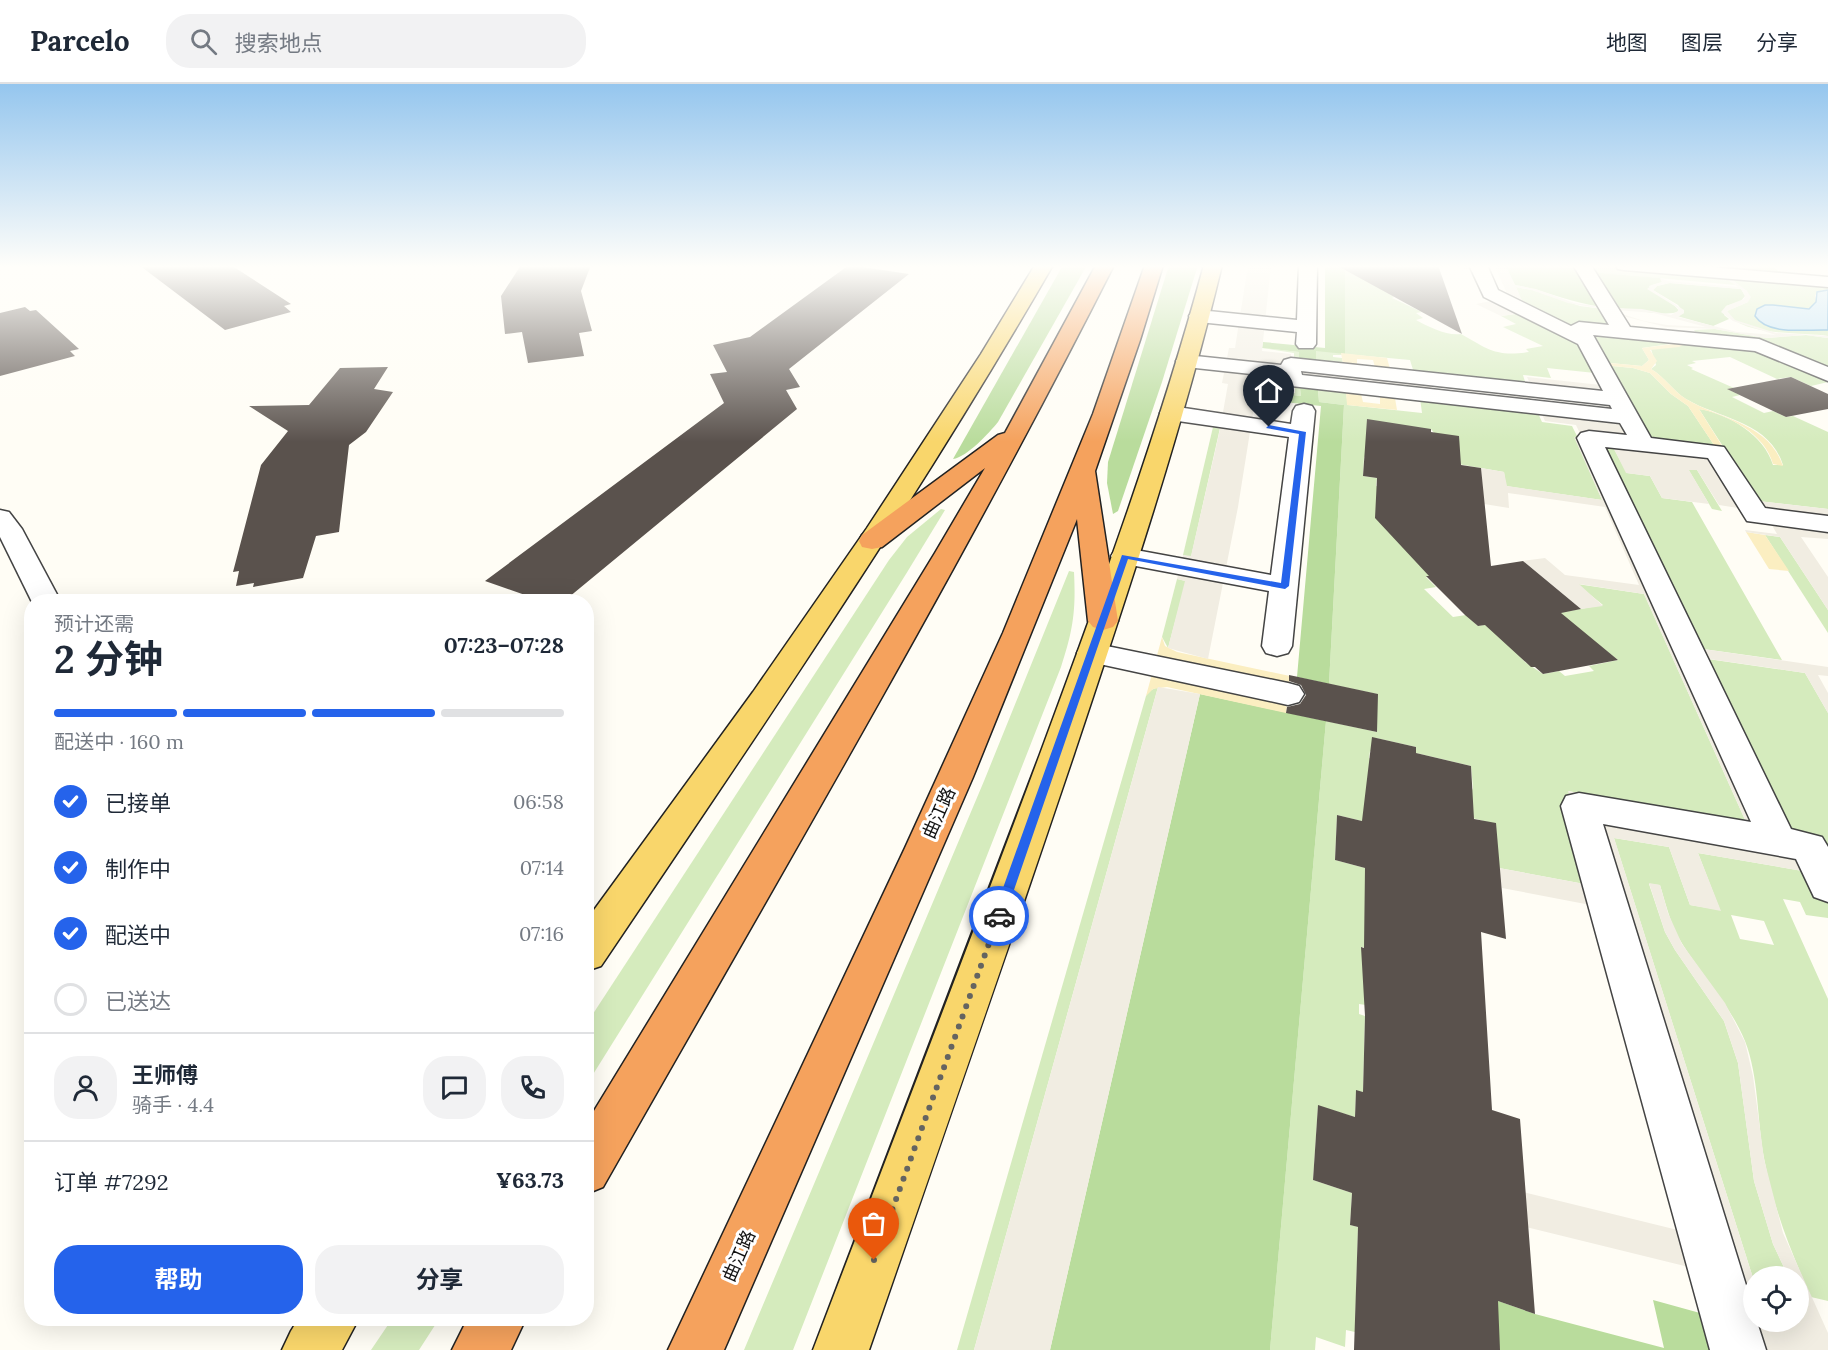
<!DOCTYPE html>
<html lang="zh">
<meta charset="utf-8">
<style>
:root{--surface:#fff;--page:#f2f2f3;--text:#1f2937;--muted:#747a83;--line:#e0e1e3;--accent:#2563eb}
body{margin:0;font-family:Lora,"Noto Sans SC",serif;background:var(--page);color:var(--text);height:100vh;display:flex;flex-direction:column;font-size:22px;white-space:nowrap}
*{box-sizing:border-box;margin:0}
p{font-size:20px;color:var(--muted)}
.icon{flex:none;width:33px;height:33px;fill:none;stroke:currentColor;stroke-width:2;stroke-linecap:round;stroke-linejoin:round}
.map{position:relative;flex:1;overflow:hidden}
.side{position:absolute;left:24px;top:510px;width:570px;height:732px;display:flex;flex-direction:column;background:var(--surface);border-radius:24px;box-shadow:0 6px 24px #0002}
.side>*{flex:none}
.buttons{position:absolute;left:1743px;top:1182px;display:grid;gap:12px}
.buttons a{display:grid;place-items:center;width:66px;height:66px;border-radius:50%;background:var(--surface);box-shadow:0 6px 24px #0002;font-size:30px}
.pin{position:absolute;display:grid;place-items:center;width:51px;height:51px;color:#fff;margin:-62px -26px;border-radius:50% 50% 50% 0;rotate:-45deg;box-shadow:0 0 6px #0007}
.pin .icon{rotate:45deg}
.courier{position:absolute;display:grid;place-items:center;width:60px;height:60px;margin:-30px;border:4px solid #2563eb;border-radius:50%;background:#fff;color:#222;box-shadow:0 2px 8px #0007}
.headline em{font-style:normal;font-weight:700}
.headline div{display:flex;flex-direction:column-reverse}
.headline{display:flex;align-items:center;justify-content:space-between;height:102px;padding:0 30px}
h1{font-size:39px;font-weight:700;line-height:45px}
.bar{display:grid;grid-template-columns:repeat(4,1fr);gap:9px 6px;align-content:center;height:72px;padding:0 30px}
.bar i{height:8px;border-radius:4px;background:var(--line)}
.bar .selected{background:var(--accent)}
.bar p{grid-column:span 4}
.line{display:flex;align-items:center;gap:15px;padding:0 30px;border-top:2px solid var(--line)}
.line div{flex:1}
.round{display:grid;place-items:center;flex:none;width:63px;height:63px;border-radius:24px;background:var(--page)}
ol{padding:0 30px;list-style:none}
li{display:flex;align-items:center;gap:18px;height:66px}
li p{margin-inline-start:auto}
li .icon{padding:6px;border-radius:50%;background:var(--accent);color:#fff;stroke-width:4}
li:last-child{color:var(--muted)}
li i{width:33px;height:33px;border:3px solid var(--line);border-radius:50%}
.action{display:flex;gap:12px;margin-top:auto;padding:12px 30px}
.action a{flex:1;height:69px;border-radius:24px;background:var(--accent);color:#fff;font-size:24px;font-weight:700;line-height:69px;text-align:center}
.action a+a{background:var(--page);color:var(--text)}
header{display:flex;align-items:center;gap:36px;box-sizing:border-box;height:84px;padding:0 30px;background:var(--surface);border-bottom:2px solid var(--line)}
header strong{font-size:28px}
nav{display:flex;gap:33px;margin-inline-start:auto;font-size:21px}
.search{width:420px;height:54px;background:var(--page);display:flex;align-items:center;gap:15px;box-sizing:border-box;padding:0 21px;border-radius:24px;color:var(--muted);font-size:22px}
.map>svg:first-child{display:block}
.green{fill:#d5ebbd;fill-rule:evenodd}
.forest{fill:#b9dc9c}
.sand{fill:#fbeec1}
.plaza{fill:#f1ede2;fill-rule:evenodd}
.water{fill:#b9e0f7;stroke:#3f96cf;stroke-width:1.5}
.building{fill:#5a524d}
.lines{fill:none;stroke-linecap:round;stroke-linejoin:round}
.minor-casing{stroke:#444;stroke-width:3}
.major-casing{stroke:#222;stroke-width:3}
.highway-casing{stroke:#222;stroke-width:3}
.minor{fill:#fff;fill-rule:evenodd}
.major{fill:#f9d66b;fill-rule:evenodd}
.highway{fill:#f5a25d;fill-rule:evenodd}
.route{fill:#2563eb}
.done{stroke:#646461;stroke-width:6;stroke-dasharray:0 10.8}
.labels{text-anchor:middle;stroke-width:6;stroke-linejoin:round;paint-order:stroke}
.street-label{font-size:18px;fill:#111;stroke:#fff}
</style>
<header>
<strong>Parcelo</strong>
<div class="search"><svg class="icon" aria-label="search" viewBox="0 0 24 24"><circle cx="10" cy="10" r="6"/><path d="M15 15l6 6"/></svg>搜索地点</div>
<nav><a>地图</a><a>图层</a><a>分享</a></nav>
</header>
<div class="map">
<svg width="1828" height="1266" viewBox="0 0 1828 1266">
<rect width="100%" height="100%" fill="#fffdf5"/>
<!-- green -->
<g class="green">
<path d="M1345,181l49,32 -2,1 30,14 -6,1 7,5 -7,2c13,7 31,16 45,14 27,15 34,23 68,18l-3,-3 17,-3 -40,-19 13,-3 -15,-8 22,-3 55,28 17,32 -48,-5 4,10 -28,-3 3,10 -112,-12 -4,-13 -65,-6z"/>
<path d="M1587,181l241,19v6h-6l-7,5 1,7 -3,5 -10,2 -38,-4 -5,17 27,7 41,1v6c-25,-4 -89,1 -101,-25l21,-9 -1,-11 -21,-13 10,7 -145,-13z"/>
<path d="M1516,203l16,3 48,16 23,3 12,20 -42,2 -49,-24z"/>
<path d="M1715,245l51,9 40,-3 22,3v32l-63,-27 -66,-6 -5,-7z"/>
<path d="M1593,248l84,11 -35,5 7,12 -7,6 -32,-3z"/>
<path d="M1689,258l59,5 80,35 -17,4 -20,-9 -14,2 -47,-22 -38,4 4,2 -9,2 6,3 -2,1 43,19 -6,1 12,6 -8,2 32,16 9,-2 13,6 7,-1 35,16v77l-70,-8 -59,-92c30,5 65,26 74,56h10c-14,-44 -63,-46 -97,-66 -13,-8 -21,-22 -35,-30l5,-4 -5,-16z"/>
<path d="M1262,264l37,4 16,9 1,-11 25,3 1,2h-9v2l9,1 1,6 -49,-3v-8z"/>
<path d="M1612,282l21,2 17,5 21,21 17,12 28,42 -67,-7z"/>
<path d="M1295,301l51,8 2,12 74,8 -2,-15 117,13 5,11 30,4 6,12h-3l27,62 -96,-14 -2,-14 -46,-8 -27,-35 -67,28 -1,19 14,2 -1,8 12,2 49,87 -11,2 10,10 -12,2 29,28 13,-2 12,11 12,-2 35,38 18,12 16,-3 6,5 29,-5 -5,-5 29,-6 -60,-47 45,-8 -26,-21 67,10 106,237 -181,-40 26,95 -96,-18 -4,-44 -34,-9 12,-27 -2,-22 -55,-13v-6l-40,-9 -1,14 -5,-1 -1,7 5,2 -8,62 -29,-7 -2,45 30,8v18l5,2 -2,61 -6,-2 4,58 -7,-1v10l6,2 -2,76 -7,-1 -1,26 -37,-11 -5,74 39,13 -2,32 8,2 -3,105 -9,-2 -1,17 -29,-10 -1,13h-45l56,-629 51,11v-38l-48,-10 15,-279 -25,-3 -1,-13 -18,-1 1,8 -45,-5 1,-2 38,4z"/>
<path d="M1213,343l7,1 -29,129 -8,-2z"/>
<path d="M1605,364l9,1 13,24 23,3 12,22 30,4 90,158 -86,-12z"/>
<path d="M1688,385l9,1 25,41 -10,-2z"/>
<path d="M941,425l4,1 -39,64 -319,510v-61l302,-463 18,-23z"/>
<path d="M1765,451l15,2 48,73v23z"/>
<path d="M1069,487l5,1c2,39 -1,58 -13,95l-268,683h-49l240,-569z"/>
<path d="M1177,495l9,2 -18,67 -6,-11z"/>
<path d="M1701,574l104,15 23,40v132l-41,-7z"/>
<path d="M1158,603l-184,663h-17l189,-654 3,-5z"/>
<path d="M1614,754l55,9 21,58 30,5 -22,-57 122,21 8,16v28l-22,-3 -6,-13 -17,-3 45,100v302l-17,-4c-20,-45 -38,-90 -47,-139 -7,-38 -5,-81 -19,-117 -15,-36 -42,-64 -62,-96 -12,-18 -17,-40 -23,-60l-11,-1 16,48 10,18 49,71 14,42 16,118 19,63 15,32 -35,2zM1731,831l33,6 10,24 -34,-6z"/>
<path d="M392,1235v-1l47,1 -20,31h-48z"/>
</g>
<!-- forest -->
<g class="forest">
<path d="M1063,181h24l-89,157c-9,11 -31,35 -45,37z"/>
<path d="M1169,181h29l-36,117 -44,129 -5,3 -6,-31 1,-21z"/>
<path d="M1325,181h20v89l-29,-3v10l-17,-2v-7l-37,-4 1,-6 62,6z"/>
<path d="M1505,181h41l2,4v-3l25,2 -1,-3h3l27,42c-31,-4 -58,-17 -87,-22z"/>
<path d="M1655,181h117l11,11z"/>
<path d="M1591,188l69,6 2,4 -13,4c8,11 25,16 30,25 -12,7 -50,-3 -66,-3z"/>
<path d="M1669,199l72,6 4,7 -4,5 -15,5 -2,9 5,4 -16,7 -36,-10 7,-3 -6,-8 -25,-15 4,-4z"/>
<path d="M1300,304l18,2 1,12 25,3 -15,279 -32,-7 24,-271 -66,-7 1,-8 45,5z"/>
<path d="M1200,610l126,27 -56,629h-220z"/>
<path d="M1484,1212l51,18 129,34 -11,-48 47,13 11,37h-211z"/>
</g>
<!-- sand -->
<g class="sand">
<path d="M1689,258l-10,5 -29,3 7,11 -6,8c14,8 22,22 35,30 35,21 82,23 97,67l-10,-2c-8,-30 -44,-49 -74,-55l25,40 -8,-1 -28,-42 -17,-12 -21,-21 -17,-5 -21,-2 -2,-3 32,3 7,-6 -7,-12z"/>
<path d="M1341,269l46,5 3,11 -15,-2 -2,-7 -16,-1v6l-14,-1z"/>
<path d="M1346,309l15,1 2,8 17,2v-8l15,2 2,12 -50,-5z"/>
<path d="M1746,448l19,3 24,36 -20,-2z"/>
<path d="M1162,553l3,9 12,6 113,24 -4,37 -119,-26 -14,2 -7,7z"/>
</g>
<!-- plaza -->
<g class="plaza">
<path d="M1248,181h23l-9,86 29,3v8l71,4 4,29 -74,-12v8l-35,-3 -19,119 -30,152 -40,-11 17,-67 -8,-2 6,-24 8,1 23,-100 6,-27 -7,-2 3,-16 7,1 5,-28 -6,-1 7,-35h6z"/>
<path d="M1438,181l33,2 27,27 11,4 -15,-33h11l10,20 21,4 38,14 27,4 -15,-26 -4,-1 -7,-11h2l36,39 29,1 29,6 7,-4v-3l-31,-19 5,-4 10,-3 -2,-4 7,3 71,6 -13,-9h5l17,13 4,6 -3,5 -21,9 8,9 41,13 52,3v2l-22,-3 -41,3 -50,-9 -49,-2 -47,-12 9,15 128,18 -163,-15 34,60h-4l26,48 75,8 34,52 70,8v18l-36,-4 3,6 33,4v6l-27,-2 27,40v33l-48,-73 -34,-5 -1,-2 32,4 -8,-14 -25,-3 -6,-9 -19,-3 -22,-35h-8l20,34 -47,-6 -12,-22 -24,-3 -12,-24h-8l90,199 132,19v9l-10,-1 10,18v20l-23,-40 -103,-15 85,180 41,7v45l-8,-16 -122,-21 23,58 -31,-6 -21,-58 -55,-9 139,440 1,44h44l1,-11 5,1 -5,-13 -1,-23h-10l-15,-32 -19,-63 -16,-118 -14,-42 -49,-71 -10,-18 -16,-49 11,2 8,28 14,31 43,59 20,39 8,34 11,83 19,74 45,100v17h-100l-23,-79 -183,-45 -3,-35 175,43 -93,-327 -99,-19 -3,-20 96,18 -27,-95 182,40 -106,-237 -65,-10 24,22 -22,3 -58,-48 22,-3 20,17 74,10 -34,-78 -97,-14 1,15 -25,-4 -3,-36 23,4 3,14 95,14 -28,-63 8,1 -6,-13 -31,-4 -5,-11 -165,-14 -5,-29 161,19 -4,-9 74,8 -23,-44 -55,-28 -22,3 -25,-12 15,-3 15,8 6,-1 -31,-16 -9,-22zM1670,199l71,6 4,7 -1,3 -18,7 -5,6 12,9 43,14 -39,-3 -59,-15 6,-4v-3l-31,-20 4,-4zM1516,203l16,3 36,13 35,6 11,20 -44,-4 3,5 -48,-23zM1616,226l38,3 52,14 -39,-2 -23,-4 -28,-9zM1431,301l78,8 2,5 -79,-8zM1528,308l74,8 7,12 -76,-8z"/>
<path d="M1158,603l42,7 -150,656h-76z"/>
</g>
<!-- water -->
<path class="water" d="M1828,206v40c-21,-1 -60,6 -73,-14l2,-7 8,-4h8l36,4 7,-7 1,-10z"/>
<!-- building -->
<g class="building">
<path d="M139,181h92l60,39 -7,2 7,6 -66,18z"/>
<path d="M521,181h70l-10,26 11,40 -13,2 5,23 -56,7 -6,-31 -17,2 -4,-38z"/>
<path d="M849,181l60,9 -120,95 11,18 -14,3 11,19 -234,193h-18l-60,-21 239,-178 -14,-29 17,-2 -14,-27 37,-8z"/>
<path d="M1336,181h102l24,69z"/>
<path d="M25,223l5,4 6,-1 43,39 -9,2 5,5 -75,20v-63z"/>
<path d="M388,283l-14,22 19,3 -27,40 -17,13 -10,87 -23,4 -13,42 -50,9 1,-4 -18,3 3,-15 -6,1 28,-107 27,-34 -39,-25 60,-1 31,-37z"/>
<path d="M1791,293l37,17v15l-42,8 -59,-28z"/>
<path d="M1367,335l64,10v3l28,4 2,29 20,3 10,98 32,-5 58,48 -20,4 57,47 -75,14 -8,-7h-4l-46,-42 -7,1 -13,-11 -39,-39h3l-54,-58 2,-40 -14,-2z"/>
<path d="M1289,591l89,19 -1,38 -91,-19 1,-6 13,-3 6,-9 -5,-10 -12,-4z"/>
<path d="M1372,653l44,10v6l55,13 3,53 22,4 10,116 -25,-7 11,178 28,9 15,195 -37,-13 2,49h-146l4,-123 -8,-2 2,-32 -39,-13 5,-75 37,12 1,-27 7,2 2,-76 -4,-69 3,1 1,-80 -30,-8 2,-45 25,6z"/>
</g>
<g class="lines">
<defs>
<g id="minor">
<path d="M1299,181h18l-1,79 -3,4h-14l-3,-4 1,-12 -98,-10 -7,-2 -3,-4 3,-4 7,-2 98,10z"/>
<path d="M1469,181h18l11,25 73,36 8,-4 30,3 -36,-60h18l39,62 129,12 69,28v14l-73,-30 -162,-16 58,103 73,9 41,61 63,8v16l-81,-11 -39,-63 -103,-11 186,382 31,8 6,10v55l-14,-5 -18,-38 -193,-35 151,487v11h3l9,28h-56l-149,-544 5,-10 13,-3 172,29 -174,-384 4,-5 8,-2 38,4 -7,-12 -329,-37 -8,-1 -3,-8 -94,-10 -7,-2 -3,-4 3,-4 7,-2 95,10 3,-5 7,-2 312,33 -25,-47 -94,-47zM1301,287l309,34 2,4 -310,-34z"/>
<path d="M1615,181h72l141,12v10l-204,-17 -6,-1z"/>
<path d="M1304,320l8,2 3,5 -23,235 -4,7 -11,3 -11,-3 -4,-7 7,-55 -144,-27 -10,-2 -4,-6 4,-6 10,-2 146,27 18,-138 -118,-17 -8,-2 -3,-5 3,-5 8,-2 120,18 2,-13 3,-5z"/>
<path d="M0,426l9,2 13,17 39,73h-29l-32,-65z"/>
<path d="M1092,559l196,40 11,3 5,8 -5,8 -11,3 -207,-45 -4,-7 4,-7z"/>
</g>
<g id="major">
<path d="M1035,181h18c-139,241 -297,471 -452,701l-15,5v-50l167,-229 114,-164 114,-174z"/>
<path d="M1204,181h18c-40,166 -94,327 -148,489 -67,199 -136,397 -205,596h-56c76,-199 153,-397 227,-596 60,-162 119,-323 164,-489z"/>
<path d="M299,1234h60l-17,32h-60l9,-19z"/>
</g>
<g id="highway">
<path d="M1096,181h18c-159,314 -338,617 -511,922l-17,7v-70l349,-571 50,-85 -103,79 -10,2 -10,-2 -3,-6 3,-6 136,-100 7,-2z"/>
<path d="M1145,181h18l-23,75 -45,131 23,150 -5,6 -10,3 -10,-3 -5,-6 -11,-102 -104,258 -249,573h-56l237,-502 98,-215 90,-219z"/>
<path d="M468,1234h58l-15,32h-59z"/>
</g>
</defs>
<!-- minor casing -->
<use href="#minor" class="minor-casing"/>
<!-- major casing -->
<use href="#major" class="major-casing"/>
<!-- highway casing -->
<use href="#highway" class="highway-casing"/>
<!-- minor -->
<use href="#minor" class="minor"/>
<!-- major -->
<use href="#major" class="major"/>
<!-- highway -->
<use href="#highway" class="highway"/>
</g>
<!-- sky -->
<linearGradient id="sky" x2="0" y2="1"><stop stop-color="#95c6ee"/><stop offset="0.51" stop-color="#fffefa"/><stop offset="1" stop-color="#fffefa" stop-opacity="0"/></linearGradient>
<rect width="1828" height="358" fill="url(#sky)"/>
<!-- route -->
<path class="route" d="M1269,341l37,7 -17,154 -4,3 -157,-30 -123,357 -2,3h-8l-2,-3 129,-361 159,28 18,-149 -33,-6z"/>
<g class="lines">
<!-- done -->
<path class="done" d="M874,1176l125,-344"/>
</g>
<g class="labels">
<!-- street labels -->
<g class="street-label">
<text transform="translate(939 729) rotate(-66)" y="6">曲江路</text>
<text transform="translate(739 1172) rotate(-66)" y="6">曲江路</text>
</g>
</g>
</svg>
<div class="buttons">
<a><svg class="icon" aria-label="locate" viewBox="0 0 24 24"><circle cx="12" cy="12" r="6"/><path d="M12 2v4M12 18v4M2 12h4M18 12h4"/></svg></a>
</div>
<div class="pin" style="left:874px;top:1176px;background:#ea580c"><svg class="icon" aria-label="bag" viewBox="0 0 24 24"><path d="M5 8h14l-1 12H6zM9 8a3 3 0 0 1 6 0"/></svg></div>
<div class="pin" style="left:1269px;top:343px;background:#1f2937"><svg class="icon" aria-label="home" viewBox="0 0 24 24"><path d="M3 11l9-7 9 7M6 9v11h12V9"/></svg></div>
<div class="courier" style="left:999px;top:832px"><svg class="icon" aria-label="car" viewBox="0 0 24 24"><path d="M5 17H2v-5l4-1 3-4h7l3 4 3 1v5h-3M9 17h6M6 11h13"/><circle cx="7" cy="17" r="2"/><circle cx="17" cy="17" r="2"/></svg></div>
<section class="side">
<div class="headline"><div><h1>2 分钟</h1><p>预计还需</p></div><em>07:23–07:28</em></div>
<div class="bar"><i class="selected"></i><i class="selected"></i><i class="selected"></i><i></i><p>配送中 · 160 m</p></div>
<ol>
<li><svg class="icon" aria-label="check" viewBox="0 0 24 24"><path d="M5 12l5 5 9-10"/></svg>已接单<p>06:58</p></li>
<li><svg class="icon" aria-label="check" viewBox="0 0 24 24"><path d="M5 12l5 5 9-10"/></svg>制作中<p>07:14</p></li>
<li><svg class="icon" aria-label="check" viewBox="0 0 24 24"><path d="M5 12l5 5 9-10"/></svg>配送中<p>07:16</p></li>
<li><i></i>已送达</li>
</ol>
<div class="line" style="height:108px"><a class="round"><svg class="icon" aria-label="person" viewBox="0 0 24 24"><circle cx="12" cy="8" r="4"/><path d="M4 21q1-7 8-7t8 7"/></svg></a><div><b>王师傅</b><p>骑手 · 4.4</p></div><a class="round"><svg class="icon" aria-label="chat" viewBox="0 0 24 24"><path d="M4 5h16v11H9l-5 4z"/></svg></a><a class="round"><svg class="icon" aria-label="phone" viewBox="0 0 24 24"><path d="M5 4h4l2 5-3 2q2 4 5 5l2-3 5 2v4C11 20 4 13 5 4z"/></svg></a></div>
<div class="line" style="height:78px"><div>订单 #7292</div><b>¥63.73</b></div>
<div class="action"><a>帮助</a><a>分享</a></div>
</section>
</div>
